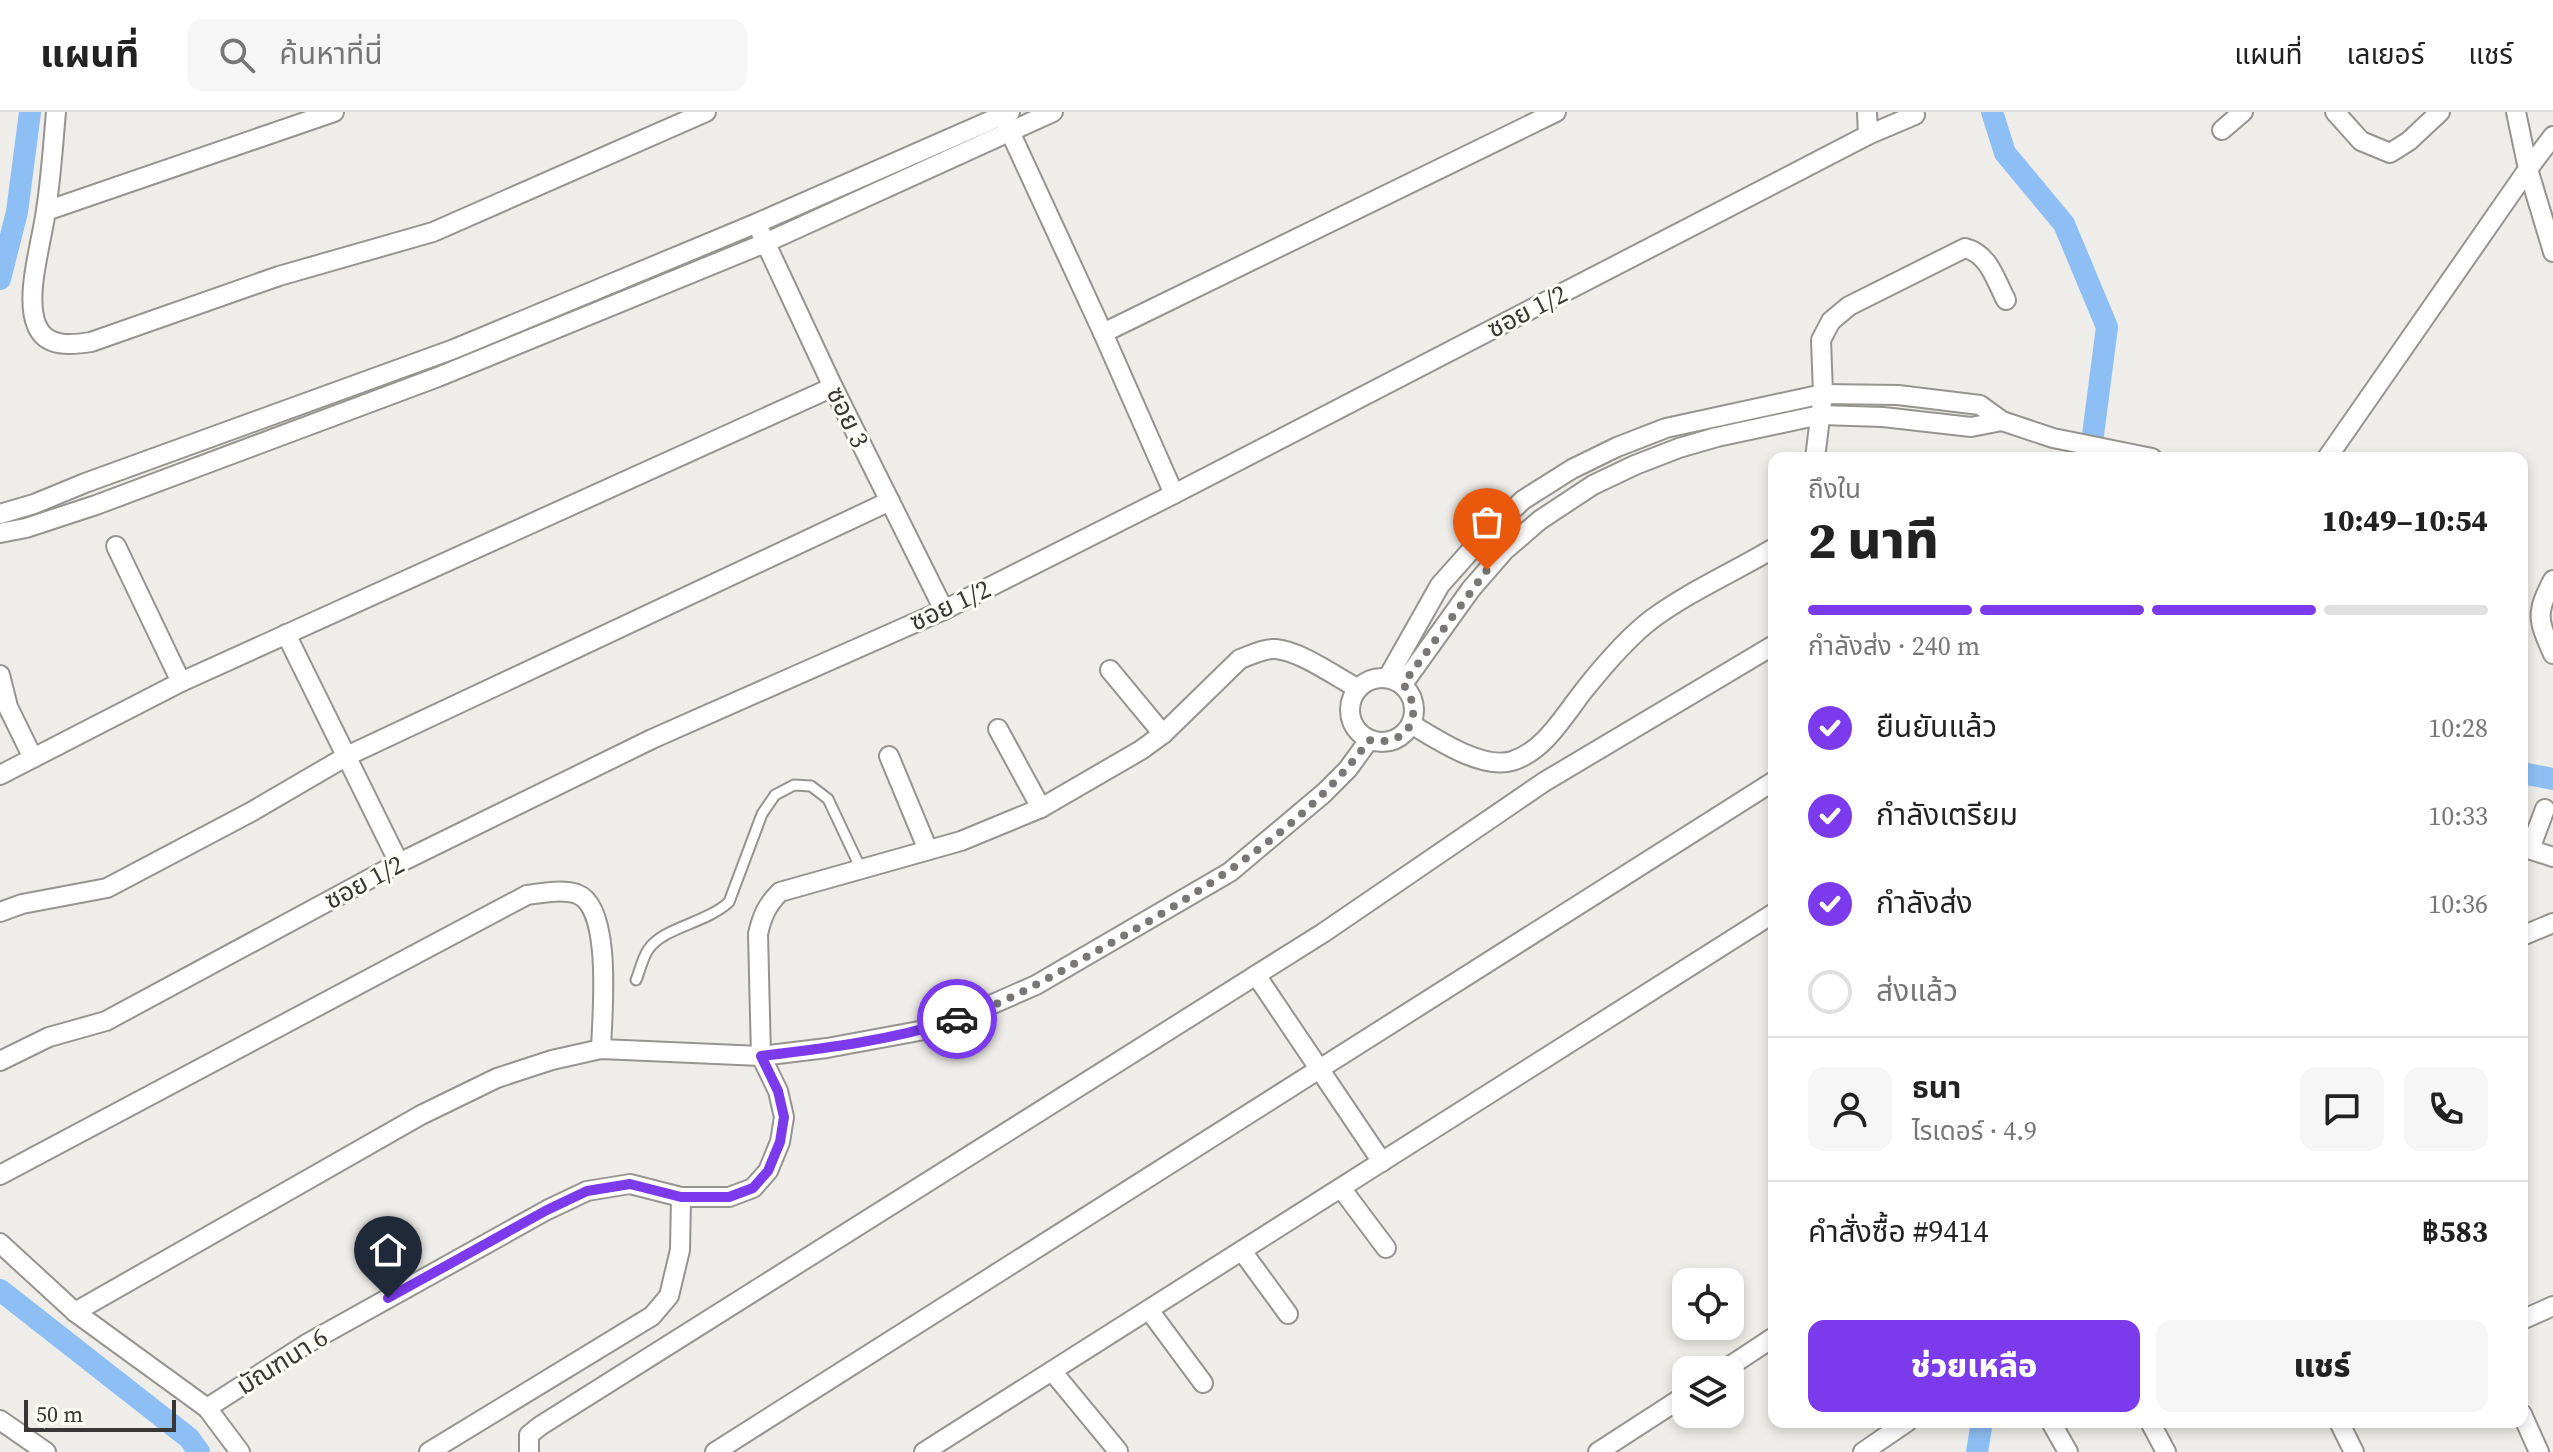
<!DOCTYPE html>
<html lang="th">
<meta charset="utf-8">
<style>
:root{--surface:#fff;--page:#f6f6f6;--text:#222;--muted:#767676;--line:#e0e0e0;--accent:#7c3aed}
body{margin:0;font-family:"Source Serif 4","Noto Sans Thai",serif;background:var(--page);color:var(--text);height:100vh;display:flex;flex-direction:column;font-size:30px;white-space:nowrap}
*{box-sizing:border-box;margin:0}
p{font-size:26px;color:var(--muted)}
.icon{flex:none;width:44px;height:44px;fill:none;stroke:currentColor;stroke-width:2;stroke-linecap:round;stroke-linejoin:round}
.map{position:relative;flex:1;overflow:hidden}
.drawer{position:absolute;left:1768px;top:340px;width:760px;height:976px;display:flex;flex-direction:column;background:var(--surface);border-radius:16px;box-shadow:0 4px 12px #0003}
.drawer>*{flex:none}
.tools{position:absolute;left:1672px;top:1156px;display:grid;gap:16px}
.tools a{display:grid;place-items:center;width:72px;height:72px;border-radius:16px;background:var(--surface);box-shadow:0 4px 12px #0003;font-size:40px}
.scale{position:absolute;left:24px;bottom:20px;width:152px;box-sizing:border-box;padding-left:8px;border:4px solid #383736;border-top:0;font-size:22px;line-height:28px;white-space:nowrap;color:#383736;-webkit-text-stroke:6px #fcfbf6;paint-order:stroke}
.pin{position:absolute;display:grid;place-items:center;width:68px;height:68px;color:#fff;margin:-82px -34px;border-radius:50% 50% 50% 0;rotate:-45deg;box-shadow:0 0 8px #0007}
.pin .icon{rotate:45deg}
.courier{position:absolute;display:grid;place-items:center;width:80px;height:80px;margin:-40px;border:6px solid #7c3aed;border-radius:50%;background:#fff;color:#222;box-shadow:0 2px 10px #0007}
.overview em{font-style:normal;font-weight:800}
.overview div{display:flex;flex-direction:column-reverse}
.overview{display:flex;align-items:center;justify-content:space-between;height:136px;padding:0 40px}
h1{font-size:52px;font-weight:800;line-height:60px}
.bar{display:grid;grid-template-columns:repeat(4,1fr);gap:12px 8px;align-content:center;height:96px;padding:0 40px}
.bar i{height:10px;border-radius:6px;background:var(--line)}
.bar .active{background:var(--accent)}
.bar p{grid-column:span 4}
.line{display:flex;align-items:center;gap:20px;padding:0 40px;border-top:2px solid var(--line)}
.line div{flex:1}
.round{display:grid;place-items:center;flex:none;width:84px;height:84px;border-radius:16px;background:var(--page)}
ol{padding:0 40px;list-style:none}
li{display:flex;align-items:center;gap:24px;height:88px}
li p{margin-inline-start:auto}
li .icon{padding:8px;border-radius:50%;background:var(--accent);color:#fff;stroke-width:4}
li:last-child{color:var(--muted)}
li i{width:44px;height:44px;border:4px solid var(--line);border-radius:50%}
.cta{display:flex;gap:16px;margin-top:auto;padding:16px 40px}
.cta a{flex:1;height:92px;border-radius:16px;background:var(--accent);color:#fff;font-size:32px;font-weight:800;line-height:92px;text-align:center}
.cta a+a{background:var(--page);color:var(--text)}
header{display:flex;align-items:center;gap:48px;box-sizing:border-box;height:112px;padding:0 40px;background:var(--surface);border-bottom:2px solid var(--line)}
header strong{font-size:38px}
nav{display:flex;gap:44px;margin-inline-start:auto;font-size:28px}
.search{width:560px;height:72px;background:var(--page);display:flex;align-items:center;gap:20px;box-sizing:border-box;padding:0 28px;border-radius:16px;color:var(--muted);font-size:30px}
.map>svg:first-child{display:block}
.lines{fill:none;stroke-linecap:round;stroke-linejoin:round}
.canal{stroke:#8dbff4;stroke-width:22}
.lane-casing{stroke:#969490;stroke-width:13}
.street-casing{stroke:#969490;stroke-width:22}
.lane{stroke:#fff;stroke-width:9}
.street{stroke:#fff;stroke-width:18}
.done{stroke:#787775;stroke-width:8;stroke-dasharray:0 14.4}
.route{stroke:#7c3aed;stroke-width:10}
.labels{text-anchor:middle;stroke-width:6;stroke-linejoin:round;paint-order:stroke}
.street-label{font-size:26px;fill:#383736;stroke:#fcfbf6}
</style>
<header>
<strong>แผนที่</strong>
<div class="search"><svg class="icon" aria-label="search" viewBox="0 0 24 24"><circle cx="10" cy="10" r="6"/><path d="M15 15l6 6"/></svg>ค้นหาที่นี่</div>
<nav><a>แผนที่</a><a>เลเยอร์</a><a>แชร์</a></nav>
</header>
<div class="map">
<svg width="2553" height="1340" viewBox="0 0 2553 1340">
<rect width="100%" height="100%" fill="#efede9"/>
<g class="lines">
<!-- canal -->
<g class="canal">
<path d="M1992,0l13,41 59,71 43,103 -17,131"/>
<path d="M0,167l17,-67 13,-100"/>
<path d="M2522,661l31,6"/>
<path d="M0,1178l189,148 10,14"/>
<path d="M1977,1340l5,-30"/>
</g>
<defs>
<path id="lane" d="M636,868c4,-9 6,-21 12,-30 15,-23 57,-26 81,-48l33,-88 13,-19 19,-10 17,1 17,13 33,70"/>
<g id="street">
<path d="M56,0c-3,33 -5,66 -10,98 -4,32 -22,87 -9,116 9,22 35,19 54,16l188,-66 154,-44 273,-120"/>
<path d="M2335,0l26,29 29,12 19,-12 31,-29"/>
<path d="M2516,0l12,57 25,83"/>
<path d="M1005,9l98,212 71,161"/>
<path d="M2222,18l21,-18"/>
<path d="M1868,23l47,-20"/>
<path d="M46,99l288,-99"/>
<path d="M761,121l72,154 111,223"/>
<path d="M1103,221l453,-221"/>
<path d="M1815,346l8,-64 -2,-54 10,-19 18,-15 116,-58c24,6 30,31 41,52"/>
<path d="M2327,346l201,-289 25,-33"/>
<path d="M0,402l34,-10 51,-21 369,-134 303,-126 253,-111"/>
<path d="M0,421l26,-5 70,-23 342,-128 327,-134 288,-131"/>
<path d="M116,434l65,136"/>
<path d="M2553,468c-18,34 -15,40 0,74"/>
<path d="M286,522l113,229"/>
<path d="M1110,558l53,64"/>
<path d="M0,563l8,32 25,51"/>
<path d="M1388,565l52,-92 41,-46 42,-39 49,-31 45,-22 49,-19 157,-34 75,1 82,10 22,16 51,17 99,20"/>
<circle cx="1382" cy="598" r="32"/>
<path d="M1403,572l68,-95 33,-38 36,-31 53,-35 42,-20 44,-17 38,-11 103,-22 63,2 88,10 31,-6"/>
<path d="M1411,612c25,15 71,46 101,37 33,-10 53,-47 73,-72 20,-25 42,-51 67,-70 38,-28 82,-47 122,-71"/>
<path d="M998,617l43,79"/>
<path d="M889,644l39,94"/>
<path d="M0,663l181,-93 652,-295"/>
<path d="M2522,735l31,10"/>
<path d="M2530,737l15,-40"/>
<path d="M0,800l22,-8 85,-16 144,-76 96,-56 543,-255"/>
<path d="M2522,824l31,-13"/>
<path d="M1256,863l126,187"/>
<path d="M0,949l49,-24 57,-16 293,-158 253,-124 292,-129 230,-116 694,-359 -1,-23"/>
<path d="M0,1063l527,-280c15,-2 35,-6 50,-1 36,13 25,122 24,155"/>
<path d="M1341,1076l45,60"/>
<path d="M0,1131l75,69 132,96 33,44"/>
<path d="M1242,1139l46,63"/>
<path d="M1149,1198l54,73"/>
<path d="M75,1200l346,-197 76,-37 55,-18 49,-11 160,7 66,-8 92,-17 44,-14 73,-32 194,-113 94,-79 24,-24 21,-29"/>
<path d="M2522,1208l31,-14"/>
<path d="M1724,1258l50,-33"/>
<path d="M1052,1259l66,80"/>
<path d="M207,1296l101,-65 239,-133 40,-19 43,-7 51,13h48l24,-9 15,-17 12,-29 4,-25 -6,-26 -17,-35 -3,-122c4,-18 9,-29 22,-42l181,-51 80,-33 100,-58 22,-16 77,-75c11,-4 25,-11 36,-10 24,2 59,27 81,39"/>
<path d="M2522,1302l17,38"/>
<path d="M0,1308l46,32"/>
<path d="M2051,1310l17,30"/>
<path d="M2150,1310l16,30"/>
<path d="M2339,1310l15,30"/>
<path d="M429,1340l223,-136 17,-20 11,-46 1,-53"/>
<path d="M529,1340v-17l11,-9 783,-493 221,-151 230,-137"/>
<path d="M715,1340l1059,-671"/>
<path d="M924,1340l850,-539"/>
<path d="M1598,1340l88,-57"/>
<path d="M1863,1340l44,-30"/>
</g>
</defs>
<!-- lane casing -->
<use href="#lane" class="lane-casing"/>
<!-- street casing -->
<use href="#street" class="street-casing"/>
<!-- lane -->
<use href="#lane" class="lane"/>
<!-- street -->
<use href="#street" class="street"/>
</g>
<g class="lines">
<!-- done -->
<path class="done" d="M957,907c49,-16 94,-42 138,-67 97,-54 209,-121 274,-212 39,8 57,-25 34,-56l84,-114"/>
<!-- route -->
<path class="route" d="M388,1186l159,-88 40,-19 43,-7 51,13h48l24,-9 15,-17 12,-29 4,-25 -6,-26 -17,-35c66,-8 133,-16 196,-37"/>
</g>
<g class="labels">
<!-- street labels -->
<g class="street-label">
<text transform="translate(1527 199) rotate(-27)" y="9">ซอย 1/2</text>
<text transform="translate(848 305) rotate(64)" y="9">ซอย 3</text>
<text transform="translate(950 493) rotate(-25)" y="9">ซอย 1/2</text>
<text transform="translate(364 770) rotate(-28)" y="9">ซอย 1/2</text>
<text transform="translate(282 1249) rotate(-32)" y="9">มัณฑนา 6</text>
</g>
</g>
</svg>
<div class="tools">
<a><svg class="icon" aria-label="locate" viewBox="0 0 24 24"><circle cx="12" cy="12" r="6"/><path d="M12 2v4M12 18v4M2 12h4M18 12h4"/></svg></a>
<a><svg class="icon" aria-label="layers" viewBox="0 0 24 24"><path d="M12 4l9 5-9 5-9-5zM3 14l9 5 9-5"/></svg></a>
</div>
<div class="scale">50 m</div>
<div class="pin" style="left:1487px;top:458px;background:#ea580c"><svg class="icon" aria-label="bag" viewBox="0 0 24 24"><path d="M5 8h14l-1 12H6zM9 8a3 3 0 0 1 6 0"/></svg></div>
<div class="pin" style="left:388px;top:1186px;background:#1f2937"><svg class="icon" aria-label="home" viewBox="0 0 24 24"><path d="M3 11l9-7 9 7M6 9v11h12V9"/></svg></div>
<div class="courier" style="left:957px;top:907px"><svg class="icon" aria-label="car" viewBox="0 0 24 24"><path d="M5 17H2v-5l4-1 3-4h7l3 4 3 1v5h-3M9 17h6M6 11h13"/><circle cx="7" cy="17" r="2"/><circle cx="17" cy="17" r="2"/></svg></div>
<section class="drawer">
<div class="overview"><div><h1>2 นาที</h1><p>ถึงใน</p></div><em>10:49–10:54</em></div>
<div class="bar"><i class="active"></i><i class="active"></i><i class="active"></i><i></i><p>กำลังส่ง · 240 m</p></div>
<ol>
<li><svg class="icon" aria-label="check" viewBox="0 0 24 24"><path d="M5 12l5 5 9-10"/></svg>ยืนยันแล้ว<p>10:28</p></li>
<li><svg class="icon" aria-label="check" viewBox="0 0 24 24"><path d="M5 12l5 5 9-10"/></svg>กำลังเตรียม<p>10:33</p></li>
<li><svg class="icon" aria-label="check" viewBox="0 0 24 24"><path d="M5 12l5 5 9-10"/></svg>กำลังส่ง<p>10:36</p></li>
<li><i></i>ส่งแล้ว</li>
</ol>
<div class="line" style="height:144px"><a class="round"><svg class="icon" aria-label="person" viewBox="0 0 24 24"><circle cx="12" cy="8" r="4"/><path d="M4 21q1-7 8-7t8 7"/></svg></a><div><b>ธนา</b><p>ไรเดอร์ · 4.9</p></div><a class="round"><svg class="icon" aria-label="chat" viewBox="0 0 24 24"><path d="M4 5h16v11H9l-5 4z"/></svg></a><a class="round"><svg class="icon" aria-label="phone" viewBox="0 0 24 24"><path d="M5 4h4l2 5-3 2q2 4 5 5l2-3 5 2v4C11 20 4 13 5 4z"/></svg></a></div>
<div class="line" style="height:104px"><div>คำสั่งซื้อ #9414</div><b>฿583</b></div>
<div class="cta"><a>ช่วยเหลือ</a><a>แชร์</a></div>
</section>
</div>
